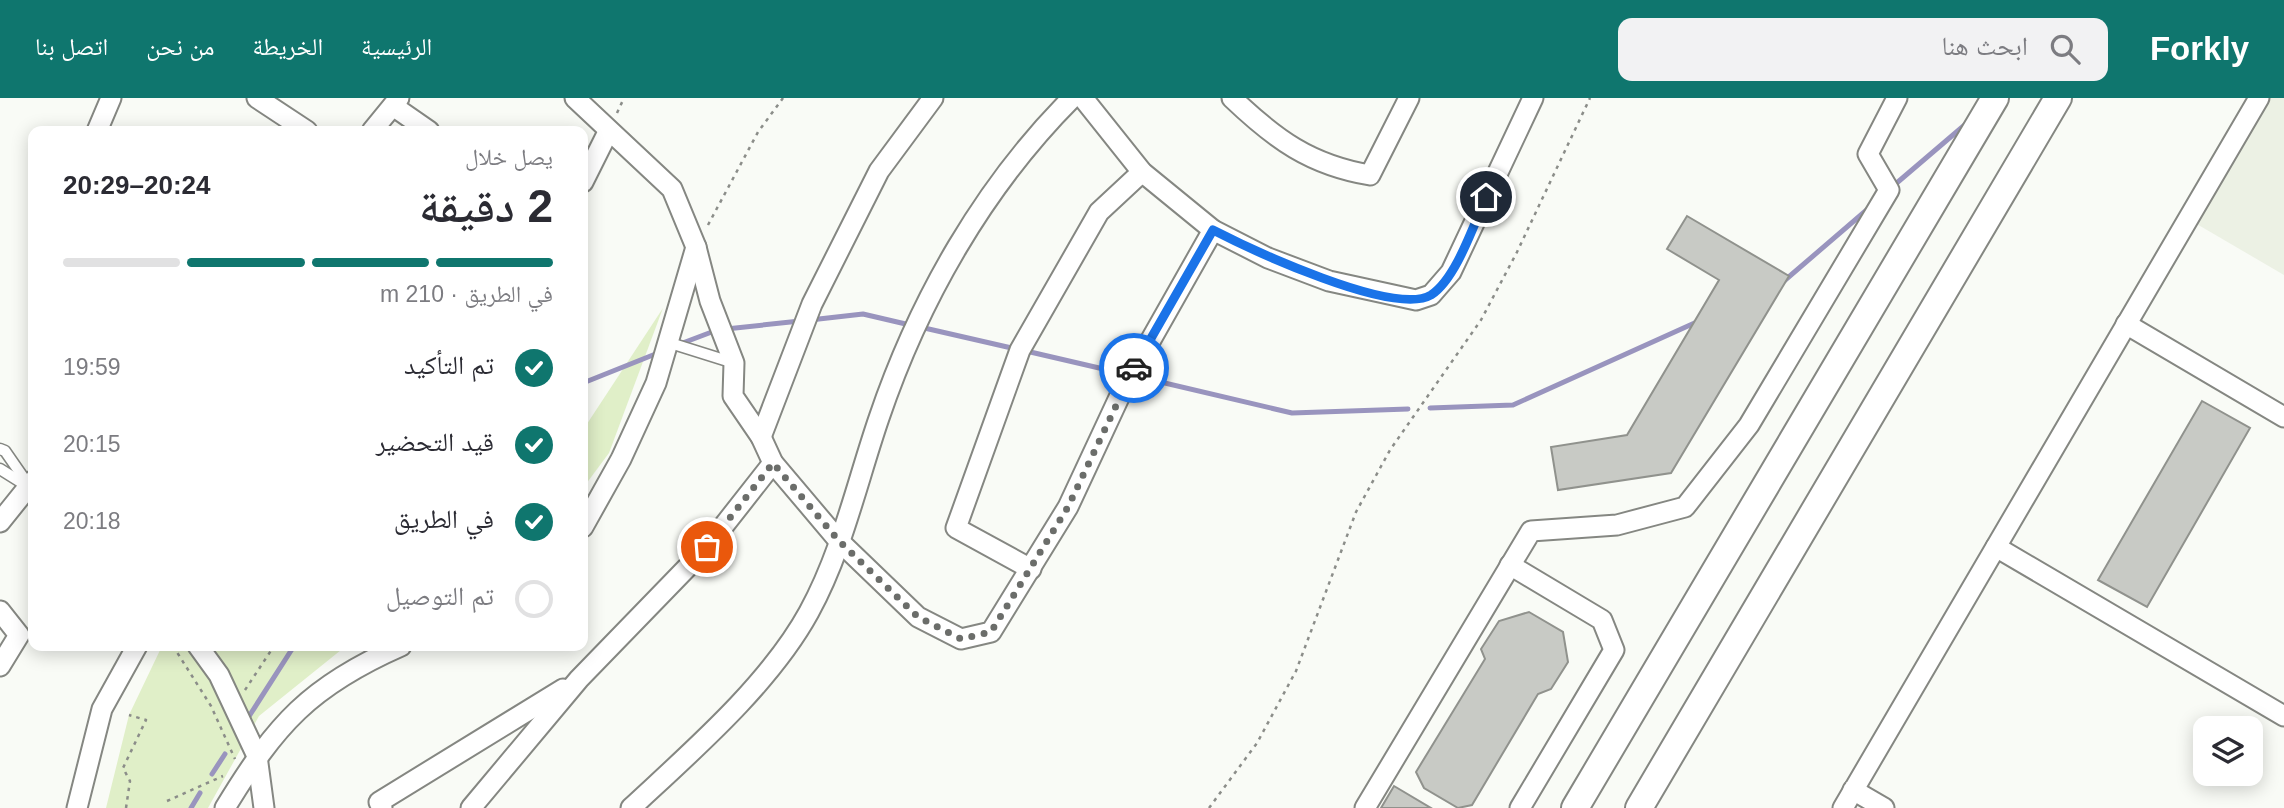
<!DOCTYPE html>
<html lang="ar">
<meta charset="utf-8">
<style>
:root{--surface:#fff;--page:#f2f2f3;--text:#2b2b33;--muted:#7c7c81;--line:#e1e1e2;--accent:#0f766e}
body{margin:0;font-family:Arial,"Noto Naskh Arabic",sans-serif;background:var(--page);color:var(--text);direction:rtl;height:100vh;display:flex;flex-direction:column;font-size:26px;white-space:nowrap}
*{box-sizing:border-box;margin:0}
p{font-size:23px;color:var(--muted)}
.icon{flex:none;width:38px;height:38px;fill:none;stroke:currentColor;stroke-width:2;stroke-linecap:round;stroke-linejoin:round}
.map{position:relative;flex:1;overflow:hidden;direction:ltr}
.side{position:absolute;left:28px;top:28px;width:560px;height:525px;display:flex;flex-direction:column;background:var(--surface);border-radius:14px;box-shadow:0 4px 18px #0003;direction:rtl}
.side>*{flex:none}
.buttons{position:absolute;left:2193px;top:618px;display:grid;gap:14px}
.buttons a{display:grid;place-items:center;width:70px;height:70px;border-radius:14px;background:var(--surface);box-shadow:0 4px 18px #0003;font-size:35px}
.pin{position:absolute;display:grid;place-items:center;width:60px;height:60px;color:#fff;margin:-30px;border:4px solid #fff;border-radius:50%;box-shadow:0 2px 7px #0007}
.courier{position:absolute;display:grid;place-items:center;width:70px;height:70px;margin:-35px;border:5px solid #1a73e8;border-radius:50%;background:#fff;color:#222;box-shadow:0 2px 9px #0007}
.overview em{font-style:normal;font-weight:600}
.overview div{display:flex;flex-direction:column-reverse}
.overview{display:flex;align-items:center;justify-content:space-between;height:119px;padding:0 35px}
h1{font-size:46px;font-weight:600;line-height:52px}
.bar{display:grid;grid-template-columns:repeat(4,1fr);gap:10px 7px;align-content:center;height:84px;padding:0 35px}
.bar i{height:9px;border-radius:5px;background:var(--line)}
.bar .selected{background:var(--accent)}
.bar p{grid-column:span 4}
ol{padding:0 35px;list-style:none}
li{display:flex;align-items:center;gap:21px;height:77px}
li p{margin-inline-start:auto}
li .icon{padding:7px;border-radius:50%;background:var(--accent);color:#fff;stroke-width:4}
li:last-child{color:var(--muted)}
li i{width:38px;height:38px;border:4px solid var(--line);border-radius:50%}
header{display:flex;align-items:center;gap:42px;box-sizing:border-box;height:98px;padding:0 35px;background:var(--accent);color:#fff}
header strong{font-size:33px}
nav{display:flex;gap:38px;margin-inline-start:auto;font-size:24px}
.search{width:490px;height:63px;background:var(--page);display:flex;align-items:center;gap:18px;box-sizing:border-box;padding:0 24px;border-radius:14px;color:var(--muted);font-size:26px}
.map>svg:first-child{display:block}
.built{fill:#ecf1e4}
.green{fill:#e0efc8}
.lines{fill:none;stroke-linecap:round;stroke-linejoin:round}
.stream{stroke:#9994be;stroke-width:5}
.building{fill:#c8cac5;stroke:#90928d;stroke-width:2}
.service-casing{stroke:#858782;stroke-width:13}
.minor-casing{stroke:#858782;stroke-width:23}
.secondary-casing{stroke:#858782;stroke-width:30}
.path{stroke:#8b8d89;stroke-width:2.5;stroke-dasharray:3.5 5;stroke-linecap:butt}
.service{stroke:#fff;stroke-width:10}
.minor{stroke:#fff;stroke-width:19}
.secondary{stroke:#fff;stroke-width:26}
.done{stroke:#6b6d6a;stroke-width:7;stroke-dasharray:0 12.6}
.route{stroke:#1a73e8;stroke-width:9}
</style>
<header>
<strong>Forkly</strong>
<div class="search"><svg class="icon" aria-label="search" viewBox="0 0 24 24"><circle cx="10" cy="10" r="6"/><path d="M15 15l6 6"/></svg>ابحث هنا</div>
<nav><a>الرئيسية</a><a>الخريطة</a><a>من نحن</a><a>اتصل بنا</a></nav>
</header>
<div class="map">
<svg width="2284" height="710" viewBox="0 0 2284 710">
<rect width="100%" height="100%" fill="#f9fbf6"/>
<!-- built -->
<path class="built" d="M2268,0h16v177l-89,-52z"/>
<!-- green -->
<g class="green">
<path d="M663,210l-54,145 -26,35v-58z"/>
<path d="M162,548h184l-87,70 -51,92h-102l23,-93z"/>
</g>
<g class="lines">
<!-- stream -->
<g class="stream">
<path d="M1892,89l75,-64"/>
<path d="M1784,183l85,-73"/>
<path d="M810,222l53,-6 47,11"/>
<path d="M920,229l96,22"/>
<path d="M726,231l74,-8"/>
<path d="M680,246l37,-14"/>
<path d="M1026,253l99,23"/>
<path d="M1135,278l157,37 116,-4"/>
<path d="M583,285l75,-30"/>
<path d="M1430,310l83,-3 186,-84"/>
<path d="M246,623l48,-75"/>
<path d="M212,676l13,-20"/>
<path d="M191,710l9,-15"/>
</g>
</g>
<!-- building -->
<g class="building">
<path d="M1687,118l102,60 -118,197 -113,17 -7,-43 76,-12 92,-155 -52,-31z"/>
<path d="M2202,303l48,27 -103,179 -49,-27z"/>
<path d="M1529,514l34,20 5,30 -17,27 -13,5 -66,111 -14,3 -34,-20 -8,-16 69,-113 -4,-10 18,-28z"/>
<path d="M1394,688l37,22h-50z"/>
</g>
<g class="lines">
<defs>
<g id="service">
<path d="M667,244l67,21"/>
<path d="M0,351l5,2 25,36"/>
<path d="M0,371l27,17"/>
</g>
<g id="minor">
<path d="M257,0l50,33"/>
<path d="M575,0l97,91 24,58 14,54 24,62 -1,33 28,41 12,26 66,78 79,76 43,22 30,-7 77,-125 55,-118 90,-159"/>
<path d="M1083,0l59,74 71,58 55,28 61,23 87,19 15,-5 20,-23 82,-174"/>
<path d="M1232,0c43,41 78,67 138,77l39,-77"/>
<path d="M393,8l36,25"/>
<path d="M97,33l14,-33"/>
<path d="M372,33l27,-33"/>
<path d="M583,84l25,-50"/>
<path d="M2126,226l158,93"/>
<path d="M761,339l51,-133 67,-133 54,-73"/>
<path d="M0,424l33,-41"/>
<path d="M583,429l38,-68 35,-76 40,-136"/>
<path d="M1996,449l288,169"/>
<path d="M1510,467l92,55 12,30 -94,158"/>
<path d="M1031,471l-75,-41 64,-178 79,-138 43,-40"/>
<path d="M0,513l19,24 -19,31"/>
<path d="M198,548l21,29 38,81 7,52"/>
<path d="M1853,692l31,18"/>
<path d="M77,710l25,-99 35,-63"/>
<path d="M225,710c51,-84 85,-122 176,-162"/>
<path d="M382,710l-3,-6 184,-113"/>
<path d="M471,710l108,-129 128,-132 66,-84"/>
<path d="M631,710c60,-56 138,-123 178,-196 33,-60 48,-130 70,-194 40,-118 105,-232 193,-320"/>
<path d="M1365,710l166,-277 86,-6 68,-18 64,-82 140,-235 -21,-36 29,-56"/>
<path d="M1843,710l416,-710"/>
</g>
<g id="secondary">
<path d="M1575,710l420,-710"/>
<path d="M1639,710l419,-710"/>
</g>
</defs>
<!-- service casing -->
<use href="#service" class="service-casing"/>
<!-- minor casing -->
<use href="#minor" class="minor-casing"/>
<!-- secondary casing -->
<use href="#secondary" class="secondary-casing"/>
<!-- path -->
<g class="path">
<path d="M617,15l7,-15"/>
<path d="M708,127l50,-93 25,-34"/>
<path d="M173,548l38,60 24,53"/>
<path d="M245,592l29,-44"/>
<path d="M167,703l56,-25"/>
<path d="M126,710l4,-27 -7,-13 23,-48 -17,-5"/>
<path d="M1209,710l48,-65 39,-72 60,-159 34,-62 91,-130 36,-68 73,-154"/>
</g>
<!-- service -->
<use href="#service" class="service"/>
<!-- minor -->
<use href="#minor" class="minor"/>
<!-- secondary -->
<use href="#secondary" class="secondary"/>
</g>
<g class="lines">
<!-- done -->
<path class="done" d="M707,449l66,-84 66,78 79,76 43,22 30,-7 77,-125 66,-139"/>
<!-- route -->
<path class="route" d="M1134,270l79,-138c37,19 181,87 218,65 25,-16 43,-71 55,-98"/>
</g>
</svg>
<div class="buttons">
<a><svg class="icon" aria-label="layers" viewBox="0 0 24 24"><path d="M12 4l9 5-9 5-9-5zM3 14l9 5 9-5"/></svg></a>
</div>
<div class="pin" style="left:707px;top:449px;background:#ea580c"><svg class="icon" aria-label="bag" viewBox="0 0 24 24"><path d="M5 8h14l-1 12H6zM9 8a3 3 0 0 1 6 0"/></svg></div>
<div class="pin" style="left:1486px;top:99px;background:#1f2937"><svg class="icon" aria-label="home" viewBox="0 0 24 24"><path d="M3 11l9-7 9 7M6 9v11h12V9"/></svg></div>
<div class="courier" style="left:1134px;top:270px"><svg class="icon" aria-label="car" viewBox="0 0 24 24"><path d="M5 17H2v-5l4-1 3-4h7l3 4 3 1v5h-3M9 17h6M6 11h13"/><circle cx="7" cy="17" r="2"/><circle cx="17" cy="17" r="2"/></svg></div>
<section class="side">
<div class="overview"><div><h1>2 دقيقة</h1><p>يصل خلال</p></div><em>20:24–20:29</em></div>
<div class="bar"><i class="selected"></i><i class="selected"></i><i class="selected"></i><i></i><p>في الطريق · 210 m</p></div>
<ol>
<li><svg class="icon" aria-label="check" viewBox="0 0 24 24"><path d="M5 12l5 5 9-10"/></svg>تم التأكيد<p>19:59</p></li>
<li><svg class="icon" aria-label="check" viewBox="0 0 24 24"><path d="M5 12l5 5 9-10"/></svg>قيد التحضير<p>20:15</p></li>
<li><svg class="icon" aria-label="check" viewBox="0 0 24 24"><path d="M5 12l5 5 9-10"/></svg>في الطريق<p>20:18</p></li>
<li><i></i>تم التوصيل</li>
</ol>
</section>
</div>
